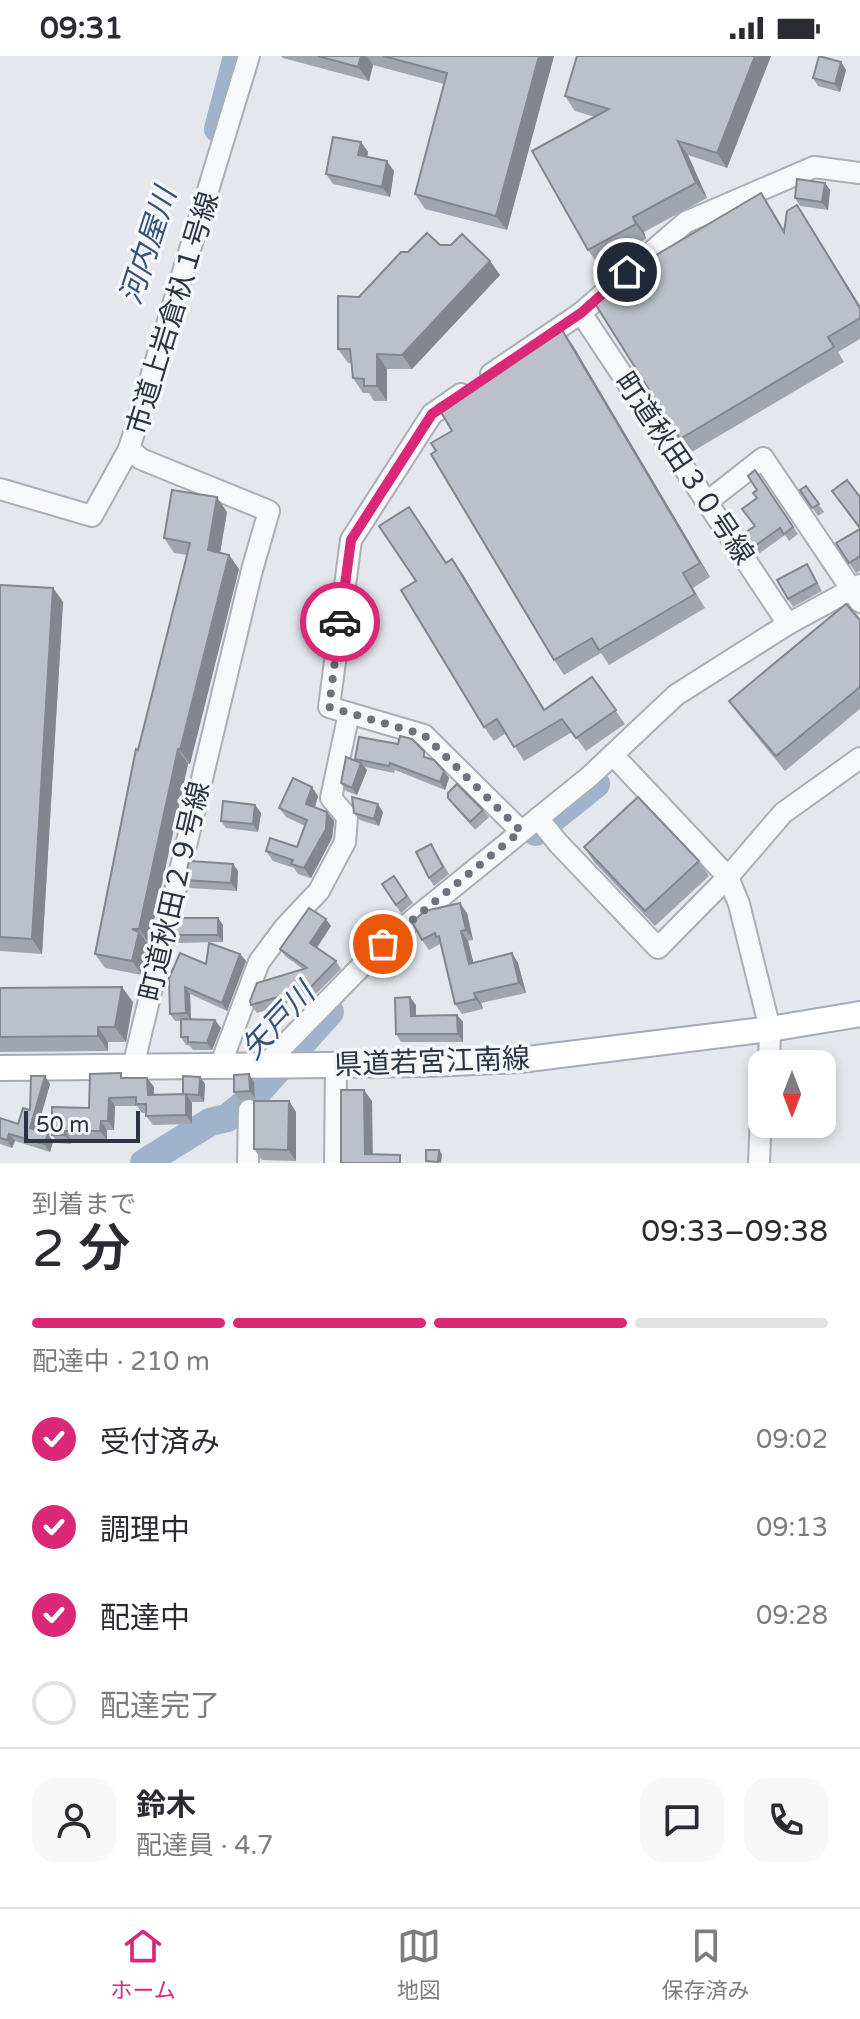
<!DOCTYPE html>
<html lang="ja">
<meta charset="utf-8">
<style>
:root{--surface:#fff;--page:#f7f7f7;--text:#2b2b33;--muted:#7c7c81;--line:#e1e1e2;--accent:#db2777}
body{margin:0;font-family:"Varela Round","Noto Sans JP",sans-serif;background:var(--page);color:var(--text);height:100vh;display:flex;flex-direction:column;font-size:30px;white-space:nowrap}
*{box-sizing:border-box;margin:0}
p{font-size:26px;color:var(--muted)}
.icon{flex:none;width:44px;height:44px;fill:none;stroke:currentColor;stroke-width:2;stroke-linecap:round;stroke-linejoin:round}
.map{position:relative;height:1107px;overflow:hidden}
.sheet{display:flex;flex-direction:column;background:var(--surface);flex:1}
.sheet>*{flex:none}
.needle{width:52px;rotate:180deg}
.tools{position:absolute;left:748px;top:994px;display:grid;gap:16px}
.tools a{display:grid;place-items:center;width:88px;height:88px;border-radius:16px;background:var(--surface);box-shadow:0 4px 12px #0003;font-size:40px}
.scale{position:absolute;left:24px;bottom:20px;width:116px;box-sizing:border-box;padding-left:8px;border:4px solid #2b3445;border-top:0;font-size:22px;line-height:28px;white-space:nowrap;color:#2b3445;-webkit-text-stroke:6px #f4f6f9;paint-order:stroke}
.pin{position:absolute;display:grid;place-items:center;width:68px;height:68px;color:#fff;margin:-34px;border:4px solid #fff;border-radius:50%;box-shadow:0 2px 8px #0007}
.courier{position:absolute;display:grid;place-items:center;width:80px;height:80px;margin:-40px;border:6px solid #db2777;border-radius:50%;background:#fff;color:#222;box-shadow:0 2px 10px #0007}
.overview em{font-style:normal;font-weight:600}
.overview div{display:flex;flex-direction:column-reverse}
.overview{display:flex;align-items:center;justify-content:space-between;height:136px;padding:0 32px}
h1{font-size:52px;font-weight:600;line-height:60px}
.bar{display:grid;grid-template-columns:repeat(4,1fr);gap:12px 8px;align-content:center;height:96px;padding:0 32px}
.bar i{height:10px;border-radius:6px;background:var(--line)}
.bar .current{background:var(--accent)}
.bar p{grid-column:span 4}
.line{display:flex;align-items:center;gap:20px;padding:0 32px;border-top:2px solid var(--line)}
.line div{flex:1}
.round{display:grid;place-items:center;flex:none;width:84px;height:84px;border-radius:24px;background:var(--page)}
ol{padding:0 32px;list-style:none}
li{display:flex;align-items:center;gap:24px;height:88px}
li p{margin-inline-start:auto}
li .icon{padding:8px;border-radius:50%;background:var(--accent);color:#fff;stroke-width:4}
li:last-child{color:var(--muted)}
li i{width:44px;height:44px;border:4px solid var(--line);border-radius:50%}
.status{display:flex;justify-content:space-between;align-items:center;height:56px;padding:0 40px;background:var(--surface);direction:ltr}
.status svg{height:22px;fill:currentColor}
.menu{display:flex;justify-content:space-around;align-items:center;height:112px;border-top:2px solid var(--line);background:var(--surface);font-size:22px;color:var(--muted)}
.menu a{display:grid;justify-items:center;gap:4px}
.menu .current{color:var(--accent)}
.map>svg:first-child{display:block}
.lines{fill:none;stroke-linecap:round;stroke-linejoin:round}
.river{stroke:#9fb4cc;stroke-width:28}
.minor-casing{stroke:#a9aeb7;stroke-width:24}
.major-casing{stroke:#a3abb8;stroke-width:28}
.minor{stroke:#f7f8fa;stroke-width:20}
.major{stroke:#fff;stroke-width:24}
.wall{fill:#a1a5ae}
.shaded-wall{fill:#83868d}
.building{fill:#bbc0ca;stroke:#83868d;stroke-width:2}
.done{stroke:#6c737f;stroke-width:8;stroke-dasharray:0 14.4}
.route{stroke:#db2777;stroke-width:10}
.labels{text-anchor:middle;stroke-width:7;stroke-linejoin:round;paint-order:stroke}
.street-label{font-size:28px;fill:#2b3445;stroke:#f4f6f9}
.water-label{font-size:30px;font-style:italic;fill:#34527a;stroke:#f4f6f9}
</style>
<div class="status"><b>09:31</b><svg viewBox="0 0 49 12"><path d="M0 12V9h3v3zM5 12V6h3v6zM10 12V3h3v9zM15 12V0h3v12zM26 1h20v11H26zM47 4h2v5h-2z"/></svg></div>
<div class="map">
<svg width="860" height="1107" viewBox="0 0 860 1107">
<rect width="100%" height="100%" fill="#e4e7ec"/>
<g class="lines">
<!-- river -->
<g class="river">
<path d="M218,73l19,-73"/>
<path d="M536,776l60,-48"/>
<path d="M144,1107l66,-41 17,-4 26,-21 77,-85"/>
</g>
<defs>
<g id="minor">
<path d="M581,257l207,311"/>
<path d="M491,318l90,-61 105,-91 128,-55 46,6"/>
<path d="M0,433l92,27 37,-67"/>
<path d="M707,446l56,-44 97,144"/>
<path d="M349,657l75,22 97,96"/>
<path d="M538,762l20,25 100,105 70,-71 -115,-122"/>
<path d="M769,1008l1,-35 -31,-125 -11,-27 55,-64 77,-55"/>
<path d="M265,1009l118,-121 206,-167 87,-82 112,-71 72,-39"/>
<path d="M220,1010l39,-104 26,-35 34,-36 26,-49 2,-25 -16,-19 18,-85 -20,-6 22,-167 81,-126 29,-20"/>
<path d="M133,1011l119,-497 17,-59 -128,-52 -12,-10 120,-393"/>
<path d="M248,1107l1,-53"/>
<path d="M335,1107l1,-98"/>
<path d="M759,1107l3,-73"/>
</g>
<path id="major" d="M0,1012l429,-4 91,-4 250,-31 90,-15"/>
</defs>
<!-- minor casing -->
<use href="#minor" class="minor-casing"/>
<!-- major casing -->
<use href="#major" class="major-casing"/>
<!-- minor -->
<use href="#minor" class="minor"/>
<!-- major -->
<use href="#major" class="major"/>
</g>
<!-- wall -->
<g class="wall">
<path d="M281,0h273l-47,174 -82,-21 -10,-15 29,-110 -71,-19 -4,16 -86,-23z"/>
<path d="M577,0h194l-44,112 -39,-13 19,43 -63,34 2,7 -48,25 -10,-14 7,-133 -20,-6 -10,-15z"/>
<path d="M841,6l5,8 -6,22 -22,-6 -5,-8z"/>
<path d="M361,86l7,10 -1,5 27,14 -4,26 -57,-13 -7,-10z"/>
<path d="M825,127l5,7 -2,20 -28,-4 -5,-8z"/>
<path d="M771,152l13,22 23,-10 53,86v33l-22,13 6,10 -154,91 -10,-14z"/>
<path d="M440,189l50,16 10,14 -88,94h-25v32h-13l-5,-8h-6l-10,-15 -2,-15h-3l-10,-14 21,-52 49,-45z"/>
<path d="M572,288l138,233 -17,11 12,20 -96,57 -8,-12 -37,22 -10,-15 -118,-209 16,-20z"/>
<path d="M755,414l43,64 -9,7 -4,-6 -28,20 -14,-21 12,-8 2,-36z"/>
<path d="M806,430l18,26 -6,4 -18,-26z"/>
<path d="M227,456l-7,41 9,2 10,14 -49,195h-2l-39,179h-2l2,3 -7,29 -37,-7 -10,-14 43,-204 49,-195 -13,-2 -10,-15z"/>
<path d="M860,473v42l-4,2 -20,-30z"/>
<path d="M447,507l15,10 83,137 47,-33 33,47 -39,27 -14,-19 -48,29 -18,-28 -12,8 -10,-14z"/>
<path d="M812,516l10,19 -29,16 -5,-8z"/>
<path d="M0,529l53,3 10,14 -21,352 -42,-3z"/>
<path d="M860,564v89l-75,62 -46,-56 -10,-14z"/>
<path d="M429,703l20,19 -4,12 -50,-20 -1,3 -29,-6 2,3 -10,25 -11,-4 -5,-8 14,-23z"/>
<path d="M318,740l-3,11 12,5 7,9 -2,17 -21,40 -13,-4 -4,-6 -21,-7 -7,-10 31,-4 8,-21 -19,-9 -7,-9z"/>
<path d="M448,742l35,12 6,7 -14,13z"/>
<path d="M255,749l6,8 -3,19 -32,-4 -5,-7z"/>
<path d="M383,756l-4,14 -19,-6 -6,-7z"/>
<path d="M431,788l18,30 -15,12 -5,-8z"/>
<path d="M584,791l115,14 10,15 -54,50 -61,-64z"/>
<path d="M233,808l5,7 -1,20 -47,-3 -5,-8z"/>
<path d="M394,820l19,27 -12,10 -19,-29z"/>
<path d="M467,857l6,27 -5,1 5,22 39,-10 6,10 8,30 -45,10 2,6 -21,5 -7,-10 -15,-60 -11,6 -7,-10z"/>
<path d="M218,862l5,7v17l-47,1 -5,-8z"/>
<path d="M331,870l-14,22 19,13 5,8 -29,29 -2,-2 -53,17 -6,-8 52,-36 -18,-13 -5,-7z"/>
<path d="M240,898l6,7 -19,50 -37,-17 1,26h24l6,8 -9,22h-19l-4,-5h-3l-5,-8v-16h-6l-5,-7 -1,-36z"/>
<path d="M0,932l133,14 -7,40h-18v9l-108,1z"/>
<path d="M416,949v11l41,-1 6,7v20h-62l-5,-8z"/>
<path d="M249,1018l5,8 1,17 -16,1 -5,-8z"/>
<path d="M45,1020l5,8 -13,46 11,4 5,8 -3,10 -35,-11 -3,7 -12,-4v-26l18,6 12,-14z"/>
<path d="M200,1021l5,7 -1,18h-13l1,22 -39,1 -7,-9v-3h-4l-5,-7h-22l-1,24h-7v10h-36v4l-13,-1 -6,-8 37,-27 35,-30h23l7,9v8l29,-1z"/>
<path d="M289,1045l7,11v49l-34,-1 -8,-11z"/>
</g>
<!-- shaded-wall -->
<g class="shaded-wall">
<path d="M361,0h6l6,9 -4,16 -11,-14z"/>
<path d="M539,0h15l-47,174 -11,-14z"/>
<path d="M755,0h16l-44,112 -10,-15z"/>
<path d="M841,6l5,8 -6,22 -5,-8z"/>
<path d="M678,85l10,14 19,43 -11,-15z"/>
<path d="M361,86l7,10 -2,14 -8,-11z"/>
<path d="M387,105l7,10 -4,26 -8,-10z"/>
<path d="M825,127l5,7 -2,20 -6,-8z"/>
<path d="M797,149l63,101v2z"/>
<path d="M633,161l11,15 2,7 -10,-15z"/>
<path d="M490,205l10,14 -88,94 -10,-14z"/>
<path d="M562,274l10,14 138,233 -10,-14z"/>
<path d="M377,298l10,15v32l-10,-15z"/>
<path d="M217,441l10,15 -9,52 -10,-14z"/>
<path d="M229,499l10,14 -49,195 -10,-14z"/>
<path d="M452,503l10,14 91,151 -9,-14z"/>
<path d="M53,532l10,14 -21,352 -10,-15z"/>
<path d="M178,693l10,15 -39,179 -10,-14z"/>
<path d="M361,707l6,7 -10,25 -5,-7z"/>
<path d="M444,715l5,7 -4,12 -5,-8z"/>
<path d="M312,731l6,9 -5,17 -7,-9z"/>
<path d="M378,748l5,8 -4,14 -5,-7z"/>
<path d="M255,749l6,8 -3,19 -5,-8z"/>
<path d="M327,756l7,9 -2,17 -21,40 -7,-10z"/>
<path d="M233,808l5,7 -1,20 -6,-8z"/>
<path d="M460,847l7,10 6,27 -7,-10z"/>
<path d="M218,862l5,7v17l-5,-7z"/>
<path d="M326,863l5,7 -16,24 -5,-7z"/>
<path d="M461,875l7,10 8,32 -7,-9z"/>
<path d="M139,876l10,14 -7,29 -10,-14z"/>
<path d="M512,897l6,10 8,30 -7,-10z"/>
<path d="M240,898l6,7 -19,50 -5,-8z"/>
<path d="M122,931l11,15 -7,40 -11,-15z"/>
<path d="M185,931l5,7 1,27 -5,-8z"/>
<path d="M474,937l7,10 2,6 -7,-10z"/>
<path d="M410,941l6,8v19l-5,-8z"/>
<path d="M457,959l6,7v20l-5,-8z"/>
<path d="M215,964l6,8 -9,22 -5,-7z"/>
<path d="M98,971l10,15v9l-10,-15z"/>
<path d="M249,1018l5,8 1,17 -5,-8z"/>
<path d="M45,1020l5,8 -15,52 -5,-8z"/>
<path d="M200,1021l5,7 -1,18 -5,-7z"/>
<path d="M147,1022l7,9v16l-6,-8z"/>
<path d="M364,1034l8,11 1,62 -8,-9z"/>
<path d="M186,1038l6,9v21l-6,-9z"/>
<path d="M109,1042l6,8 -1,24 -6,-9z"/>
<path d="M289,1045l7,11v49l-8,-11z"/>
<path d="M101,1065l6,9v10l-7,-9z"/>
<path d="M65,1075l6,9v4l-6,-9z"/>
<path d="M9,1078l6,7 -3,7 -5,-8z"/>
<path d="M48,1078l5,8 -3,10 -6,-8z"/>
<path d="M439,1094l3,4 -1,9 -3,-1z"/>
</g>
<!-- building -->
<g class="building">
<path d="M318,0h43l-3,11z"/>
<path d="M383,0h156l-43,160 -81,-22 32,-121z"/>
<path d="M577,0h178l-38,97 -39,-12 18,42 -63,34 3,7 -48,26 -56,-99 77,-42 -44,-13z"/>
<path d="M819,0l22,6 -6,22 -22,-6z"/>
<path d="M333,81l28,5 -3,13 29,6 -5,26 -56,-13z"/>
<path d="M797,123l28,4 -3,19 -27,-4z"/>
<path d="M761,137l23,39 3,-21 10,-6 63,103v10l-32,19 6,10 -154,92 -86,-137 30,-18 -5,-7z"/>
<path d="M427,177l13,12h11l11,-11 28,27 -88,94 -25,-1v32h-13v-7l-11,-1 -3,-29h-12v-53l21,1 42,-45h7z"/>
<path d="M562,274l138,233 -17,10 12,21 -96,56 -7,-12 -38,22 -123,-206 5,-3 -5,-8 21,-12 -15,-26z"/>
<path d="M755,414l38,57 -9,7 -4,-6 -28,20 -9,-14 12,-8 -13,-17 15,-11 -4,-5 4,-3 -9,-14z"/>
<path d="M847,424l13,17v31l-28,-37z"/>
<path d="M806,430l13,18 -7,4 -12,-18z"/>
<path d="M172,434l45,7 -9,53 21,5 -49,195 -2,-1 -39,180h-7l7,3 -7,29 -37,-7 41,-205 2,1 52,-207 -26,-5z"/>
<path d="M409,451l37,56 6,-4 92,151 48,-33 24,33 -40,28 -14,-19 -48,28 -17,-28 -13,8 -83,-137 15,-9 -37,-55z"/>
<path d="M860,473v27l-11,7 -13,-20z"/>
<path d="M807,508l10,19 -29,16 -11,-19z"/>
<path d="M0,529l53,3 -21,351 -32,-2z"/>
<path d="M846,548l14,16v67l-84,69 -47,-55z"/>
<path d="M400,680l12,3 12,12v6l10,3 10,11 -4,11 -50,-19 -1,3 -34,-7 4,-22 39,7z"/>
<path d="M346,701l15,6 -9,25 -11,-5z"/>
<path d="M293,722l19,9 -6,17 21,8 -1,17 -22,39 -13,-4 2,-4 -27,-9 4,-13 27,9 10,-27 -28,-12z"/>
<path d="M457,728l26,26 -13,12 -22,-24v-5z"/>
<path d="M352,741l26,7 -4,15 -20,-6z"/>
<path d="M638,741l61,64 -54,50 -61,-64z"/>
<path d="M223,745l32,4 -2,19 -32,-3z"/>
<path d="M431,788l12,23 -14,11 -13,-26z"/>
<path d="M189,805l44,3 -2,19 -46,-3z"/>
<path d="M394,820l13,20 -11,9 -14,-21z"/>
<path d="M460,847l6,27 -5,1 8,33 43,-11 7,30 -45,10 2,6 -21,5 -16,-68 -3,1 -1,-4 -13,7 -10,-18 13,-11z"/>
<path d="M309,852l17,11 -16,24 26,18 -29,30 -2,-2 -54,16 -1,-4 7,-18 50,-15 -27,-19z"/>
<path d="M175,862h43v17h-47z"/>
<path d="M209,887l31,11 -18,49 -37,-16 1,26 -16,1 -1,-36 11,-25 26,11z"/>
<path d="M122,931l-7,40h-17v9l-98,1v-49z"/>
<path d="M410,941l1,19 46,-1 1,19h-62l-1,-36z"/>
<path d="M181,963l34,1 -8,23 -19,-1v-5h-7z"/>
<path d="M121,1017v5h26l1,17 38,-1v21l-40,1v-12h-10v-7l-27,1 -1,23h-7l-1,10h-35v4h-13v-28l37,1 1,-34z"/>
<path d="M249,1018l1,17 -16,1v-17z"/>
<path d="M31,1020h14l-15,52 18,6 -4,10 -35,-10 -2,6 -7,-2v-20l18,6 5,-16 7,2z"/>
<path d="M183,1020l17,1 -1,18 -16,-1z"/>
<path d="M341,1034h23l1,64 35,1v8h-59z"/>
<path d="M254,1045h35l-1,49 -34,-1z"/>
<path d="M426,1094h13l-1,12 -12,-1z"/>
</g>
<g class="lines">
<!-- done -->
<path class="done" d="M340,566l-11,85 95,28 97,96 -138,113"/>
<!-- route -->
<path class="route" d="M340,566l11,-82 81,-126 149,-101 46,-41"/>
</g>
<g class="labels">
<!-- street labels -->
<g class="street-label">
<text transform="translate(172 257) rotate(-73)" y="10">市道上岩倉杁１号線</text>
<text transform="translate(685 412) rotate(56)" y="10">町道秋田３０号線</text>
<text transform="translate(174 835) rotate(-77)" y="10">町道秋田２９号線</text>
<text transform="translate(432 1005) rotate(-2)" y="10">県道若宮江南線</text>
</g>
<!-- water labels -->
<g class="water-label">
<text transform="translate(148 190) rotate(-72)" y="10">河内屋川</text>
<text transform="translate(278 965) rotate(-47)" y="10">矢戸川</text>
</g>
</g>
</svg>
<div class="tools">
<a><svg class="needle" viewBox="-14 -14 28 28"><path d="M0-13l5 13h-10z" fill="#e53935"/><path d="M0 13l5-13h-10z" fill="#7c7c81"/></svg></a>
</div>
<div class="scale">50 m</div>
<div class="pin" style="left:383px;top:888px;background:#ea580c"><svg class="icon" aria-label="bag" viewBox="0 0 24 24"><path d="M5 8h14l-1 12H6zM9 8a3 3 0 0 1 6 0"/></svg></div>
<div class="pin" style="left:627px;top:216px;background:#1f2937"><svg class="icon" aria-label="home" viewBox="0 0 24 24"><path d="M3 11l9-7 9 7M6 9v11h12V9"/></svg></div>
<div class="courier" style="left:340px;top:566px"><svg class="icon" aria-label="car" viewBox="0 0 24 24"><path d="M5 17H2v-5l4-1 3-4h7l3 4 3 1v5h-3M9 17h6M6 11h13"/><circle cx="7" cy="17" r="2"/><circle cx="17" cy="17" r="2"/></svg></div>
</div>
<section class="sheet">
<div class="overview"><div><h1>2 分</h1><p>到着まで</p></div><em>09:33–09:38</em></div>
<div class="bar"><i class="current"></i><i class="current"></i><i class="current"></i><i></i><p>配達中 · 210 m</p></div>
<ol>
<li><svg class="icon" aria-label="check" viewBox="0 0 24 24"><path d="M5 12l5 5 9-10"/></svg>受付済み<p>09:02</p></li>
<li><svg class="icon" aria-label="check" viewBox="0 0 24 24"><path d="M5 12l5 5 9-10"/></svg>調理中<p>09:13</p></li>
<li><svg class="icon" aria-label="check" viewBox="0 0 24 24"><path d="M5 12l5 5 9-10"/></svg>配達中<p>09:28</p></li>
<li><i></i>配達完了</li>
</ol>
<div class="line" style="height:144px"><a class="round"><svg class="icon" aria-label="person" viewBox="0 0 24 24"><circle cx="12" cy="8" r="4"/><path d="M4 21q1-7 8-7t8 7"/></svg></a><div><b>鈴木</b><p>配達員 · 4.7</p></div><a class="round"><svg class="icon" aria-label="chat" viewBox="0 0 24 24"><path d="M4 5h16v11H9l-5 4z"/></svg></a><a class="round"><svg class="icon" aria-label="phone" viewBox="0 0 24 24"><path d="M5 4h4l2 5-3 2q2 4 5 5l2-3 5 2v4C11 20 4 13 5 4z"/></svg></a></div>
</section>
<nav class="menu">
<a class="current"><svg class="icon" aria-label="home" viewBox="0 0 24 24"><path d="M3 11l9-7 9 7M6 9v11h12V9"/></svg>ホーム</a>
<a><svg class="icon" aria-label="map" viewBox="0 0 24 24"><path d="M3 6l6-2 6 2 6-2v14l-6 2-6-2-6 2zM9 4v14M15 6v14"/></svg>地図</a>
<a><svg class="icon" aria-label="saved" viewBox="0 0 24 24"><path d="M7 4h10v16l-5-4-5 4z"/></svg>保存済み</a>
</nav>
